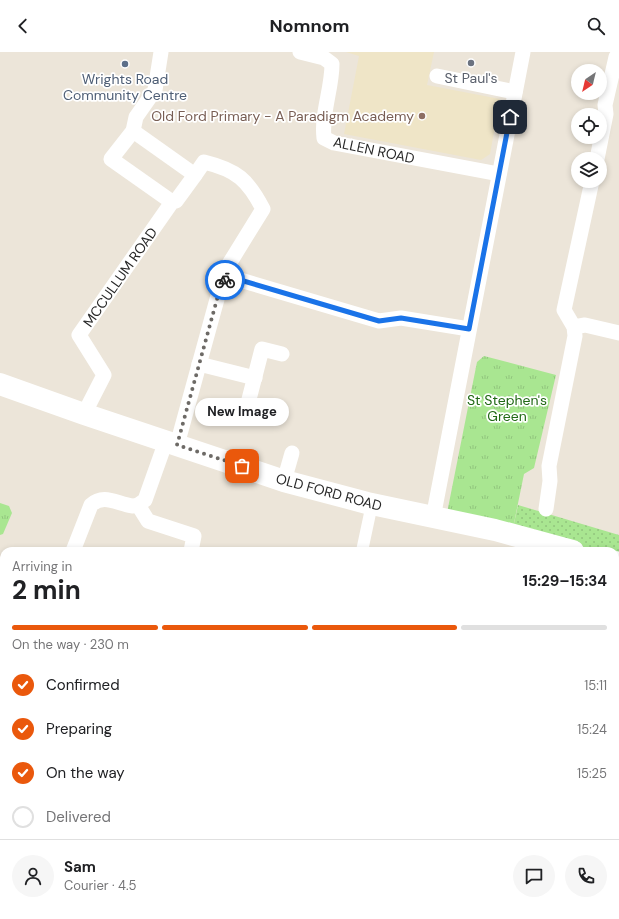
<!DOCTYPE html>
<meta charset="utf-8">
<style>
:root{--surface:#fff;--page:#f6f6f6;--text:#202124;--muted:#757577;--line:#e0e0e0;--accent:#ea580c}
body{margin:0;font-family:"DM Sans",sans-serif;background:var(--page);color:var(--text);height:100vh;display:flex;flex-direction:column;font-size:15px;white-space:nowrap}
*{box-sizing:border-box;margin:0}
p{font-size:13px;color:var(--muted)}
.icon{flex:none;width:22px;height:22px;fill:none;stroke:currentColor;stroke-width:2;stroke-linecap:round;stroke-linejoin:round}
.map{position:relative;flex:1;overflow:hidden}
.side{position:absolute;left:0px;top:495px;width:619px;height:372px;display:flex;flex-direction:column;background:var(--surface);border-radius:12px 12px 0 0;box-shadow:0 2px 6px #0003}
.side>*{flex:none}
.needle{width:26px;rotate:215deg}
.tools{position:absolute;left:571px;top:12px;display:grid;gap:8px}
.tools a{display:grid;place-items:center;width:36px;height:36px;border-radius:50%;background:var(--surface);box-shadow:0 2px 6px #0003;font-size:20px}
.pin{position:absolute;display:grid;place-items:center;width:34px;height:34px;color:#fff;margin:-17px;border-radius:8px;box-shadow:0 2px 6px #0006}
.courier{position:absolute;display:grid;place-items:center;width:40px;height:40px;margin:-20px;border:3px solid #1a73e8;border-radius:50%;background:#fff;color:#222;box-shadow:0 1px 5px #0007}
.bubble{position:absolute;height:28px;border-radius:14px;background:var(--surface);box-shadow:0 2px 6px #0003;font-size:13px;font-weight:700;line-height:28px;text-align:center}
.head em{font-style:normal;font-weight:700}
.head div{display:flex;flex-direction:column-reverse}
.head{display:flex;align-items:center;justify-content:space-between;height:68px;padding:0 12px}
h1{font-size:26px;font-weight:700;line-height:30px}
.bar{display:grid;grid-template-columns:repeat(4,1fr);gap:6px 4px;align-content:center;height:48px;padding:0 12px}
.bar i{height:5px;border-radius:3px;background:var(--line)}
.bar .on{background:var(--accent)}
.bar p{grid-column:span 4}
.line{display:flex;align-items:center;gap:10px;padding:0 12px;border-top:1px solid var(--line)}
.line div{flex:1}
.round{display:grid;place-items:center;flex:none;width:42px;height:42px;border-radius:21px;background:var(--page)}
ol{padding:0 12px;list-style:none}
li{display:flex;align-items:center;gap:12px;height:44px}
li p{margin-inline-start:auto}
li .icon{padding:4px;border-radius:50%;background:var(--accent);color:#fff;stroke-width:4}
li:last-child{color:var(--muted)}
li i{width:22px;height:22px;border:2px solid var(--line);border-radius:50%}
header{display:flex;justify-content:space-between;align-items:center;height:52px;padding:0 12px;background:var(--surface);font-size:18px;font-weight:700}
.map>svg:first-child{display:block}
.education{fill:#efe5c7}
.grass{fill:url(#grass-dots)}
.park{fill:url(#park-tufts)}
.water{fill:url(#water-rules)}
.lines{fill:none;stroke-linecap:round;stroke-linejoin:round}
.pedestrian{stroke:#fff;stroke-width:12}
.minor{stroke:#fff;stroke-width:15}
.secondary{stroke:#fff;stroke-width:22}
.done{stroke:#6d6a66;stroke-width:4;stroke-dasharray:0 7.2}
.route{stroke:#1a73e8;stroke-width:5}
.worship-dot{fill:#6b7280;stroke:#fff;stroke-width:1.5}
.service-dot{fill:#5c6f8a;stroke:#fff;stroke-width:1.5}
.education-dot{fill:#8d6e63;stroke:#fff;stroke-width:1.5}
.labels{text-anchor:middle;stroke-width:3.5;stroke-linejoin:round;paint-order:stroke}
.worship-label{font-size:14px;fill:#5b616d;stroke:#fff}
.service-label{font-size:14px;fill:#4e5e75;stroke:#fff}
.education-label{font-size:14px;fill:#785e54;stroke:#fff;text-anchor:end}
.street-label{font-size:14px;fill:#282828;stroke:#fff}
.park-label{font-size:14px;fill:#216915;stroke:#fff}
</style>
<header><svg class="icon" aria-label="back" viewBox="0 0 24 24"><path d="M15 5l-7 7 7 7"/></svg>Nomnom<svg class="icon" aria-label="search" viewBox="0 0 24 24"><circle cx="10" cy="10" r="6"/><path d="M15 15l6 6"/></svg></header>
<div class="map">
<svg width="619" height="867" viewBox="0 0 619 867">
<defs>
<pattern id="grass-dots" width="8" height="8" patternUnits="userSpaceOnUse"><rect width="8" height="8" fill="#a9e691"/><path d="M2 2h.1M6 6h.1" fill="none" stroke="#91c57d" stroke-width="1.8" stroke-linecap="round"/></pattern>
<pattern id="park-tufts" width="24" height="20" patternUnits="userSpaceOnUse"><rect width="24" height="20" fill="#a9e691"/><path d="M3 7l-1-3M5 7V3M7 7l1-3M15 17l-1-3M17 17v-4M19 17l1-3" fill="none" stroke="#91c57d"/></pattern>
<pattern id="water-rules" width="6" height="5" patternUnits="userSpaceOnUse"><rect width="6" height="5" fill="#64c5f5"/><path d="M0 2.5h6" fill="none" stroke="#57a9d2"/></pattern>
</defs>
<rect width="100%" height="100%" fill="#ece5d9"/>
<!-- education -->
<path class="education" d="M346,0h88l-7,33 73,14 -10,55 -9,6 -137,-26 15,-78z"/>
<!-- grass -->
<path class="grass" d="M518,453l101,30v22l-4,-1v-5h-18l-84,-23z"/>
<!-- park -->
<g class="park">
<path d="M484,304l72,19 -22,93 -10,6 -11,54 -66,-15 30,-151z"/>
<path d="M0,451l9,3 3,7 -9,21 -3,1z"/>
<path d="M619,684v183h-619v-161h4v157h611v-178z"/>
</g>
<!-- water -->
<rect class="water" x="615" y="633" width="4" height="44"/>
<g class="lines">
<!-- pedestrian -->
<g class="pedestrian">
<path d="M362,499l10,-47"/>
<path d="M615,727h4"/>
<path d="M0,745l4,1"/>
</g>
<!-- minor -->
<g class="minor">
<path d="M161,0l-6,38 -19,27 -3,14 -22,28 61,43"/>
<path d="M300,0l24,6 8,6c0,25 -11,50 -8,74l10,5 165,31"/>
<path d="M437,24l78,16"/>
<path d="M597,107l9,-45 -1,-9 11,-48"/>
<path d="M195,123l9,-13c33,8 44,18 59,47l-34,55 1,13"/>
<path d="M230,225l149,44 22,-3 68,11"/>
<path d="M574,275l11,-2 34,8"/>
<path d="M199,312l56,14"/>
<path d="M247,355l15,-58 20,5"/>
<path d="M84,362l20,-39 -25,-40 93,-133 4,-1 19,-26 -62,-44"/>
<path d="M177,393l45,-164 8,-4"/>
<path d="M284,429l8,-28"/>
<path d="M138,453l10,16 46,15 -3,15"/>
<path d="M546,457l4,-28 -1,-15 26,-130 -1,-9 -10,-17 28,-129"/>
<path d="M433,466l90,-466"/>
<path d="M73,499l18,-46c13,-12 26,-1 42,1l5,-1 7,-5 21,-59"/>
</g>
<!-- secondary -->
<g class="secondary">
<path d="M0,332l84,30 200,67 83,22 128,27 78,21"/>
<path d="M615,510l4,1"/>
</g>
</g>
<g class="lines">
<!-- done -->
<path class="done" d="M225,228l-3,1 -45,164 65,21"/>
<!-- route -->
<path class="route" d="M225,228l5,-3 149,44 22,-3 68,11 41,-212"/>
</g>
<!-- markers -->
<circle class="worship-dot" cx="471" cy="11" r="4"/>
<circle class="service-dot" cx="125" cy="12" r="4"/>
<circle class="education-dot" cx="422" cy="64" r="4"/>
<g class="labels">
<!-- worship labels -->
<g class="worship-label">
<text x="471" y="31">St Paul's</text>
</g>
<!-- service labels -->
<g class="service-label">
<text x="125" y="32">Wrights Road<tspan x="125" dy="16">Community Centre</tspan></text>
</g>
<!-- education labels -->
<g class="education-label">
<text x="414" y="69">Old Ford Primary - A Paradigm Academy</text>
</g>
<!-- street labels -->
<g class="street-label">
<text transform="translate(374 98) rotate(12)" y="5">ALLEN ROAD</text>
<text transform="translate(120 225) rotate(-55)" y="5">MCCULLUM ROAD</text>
<text transform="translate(329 440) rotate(15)" y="5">OLD FORD ROAD</text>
</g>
<!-- park labels -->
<g class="park-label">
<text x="507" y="353">St Stephen's<tspan x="507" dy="16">Green</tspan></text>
</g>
</g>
</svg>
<div class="tools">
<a><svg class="needle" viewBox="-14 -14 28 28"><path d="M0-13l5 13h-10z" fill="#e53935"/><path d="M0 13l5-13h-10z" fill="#757577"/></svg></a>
<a><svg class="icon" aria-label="locate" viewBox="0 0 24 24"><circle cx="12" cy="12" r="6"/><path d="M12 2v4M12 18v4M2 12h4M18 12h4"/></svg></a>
<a><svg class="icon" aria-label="layers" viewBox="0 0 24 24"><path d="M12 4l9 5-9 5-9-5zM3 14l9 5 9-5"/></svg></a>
</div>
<div class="pin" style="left:242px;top:414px;background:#ea580c"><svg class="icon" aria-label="bag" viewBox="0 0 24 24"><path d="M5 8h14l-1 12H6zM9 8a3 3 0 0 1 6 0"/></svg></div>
<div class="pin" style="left:510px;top:65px;background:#1f2937"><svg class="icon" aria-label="home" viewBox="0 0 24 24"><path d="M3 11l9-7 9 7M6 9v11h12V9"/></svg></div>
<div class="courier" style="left:225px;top:228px"><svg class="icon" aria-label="bike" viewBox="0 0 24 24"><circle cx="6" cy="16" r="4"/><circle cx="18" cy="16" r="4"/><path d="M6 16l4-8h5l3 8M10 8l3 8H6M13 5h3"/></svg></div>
<div class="bubble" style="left:195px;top:346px;width:94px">New Image</div>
<section class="side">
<div class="head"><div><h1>2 min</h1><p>Arriving in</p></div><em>15:29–15:34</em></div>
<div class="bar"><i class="on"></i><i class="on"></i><i class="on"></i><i></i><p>On the way · 230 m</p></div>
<ol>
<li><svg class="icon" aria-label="check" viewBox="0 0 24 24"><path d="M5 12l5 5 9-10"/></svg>Confirmed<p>15:11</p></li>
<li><svg class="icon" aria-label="check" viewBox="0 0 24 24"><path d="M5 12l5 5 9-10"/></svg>Preparing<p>15:24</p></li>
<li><svg class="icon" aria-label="check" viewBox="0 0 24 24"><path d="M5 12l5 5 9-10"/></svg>On the way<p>15:25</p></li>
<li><i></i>Delivered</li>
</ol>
<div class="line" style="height:72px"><a class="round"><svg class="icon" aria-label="person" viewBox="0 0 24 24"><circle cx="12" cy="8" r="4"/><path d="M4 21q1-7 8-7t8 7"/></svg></a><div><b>Sam</b><p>Courier · 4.5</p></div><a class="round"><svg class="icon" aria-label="chat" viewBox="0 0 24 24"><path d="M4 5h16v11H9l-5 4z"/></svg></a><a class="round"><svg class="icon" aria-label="phone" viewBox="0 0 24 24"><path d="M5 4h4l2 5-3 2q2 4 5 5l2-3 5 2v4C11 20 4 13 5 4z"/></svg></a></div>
</section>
</div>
